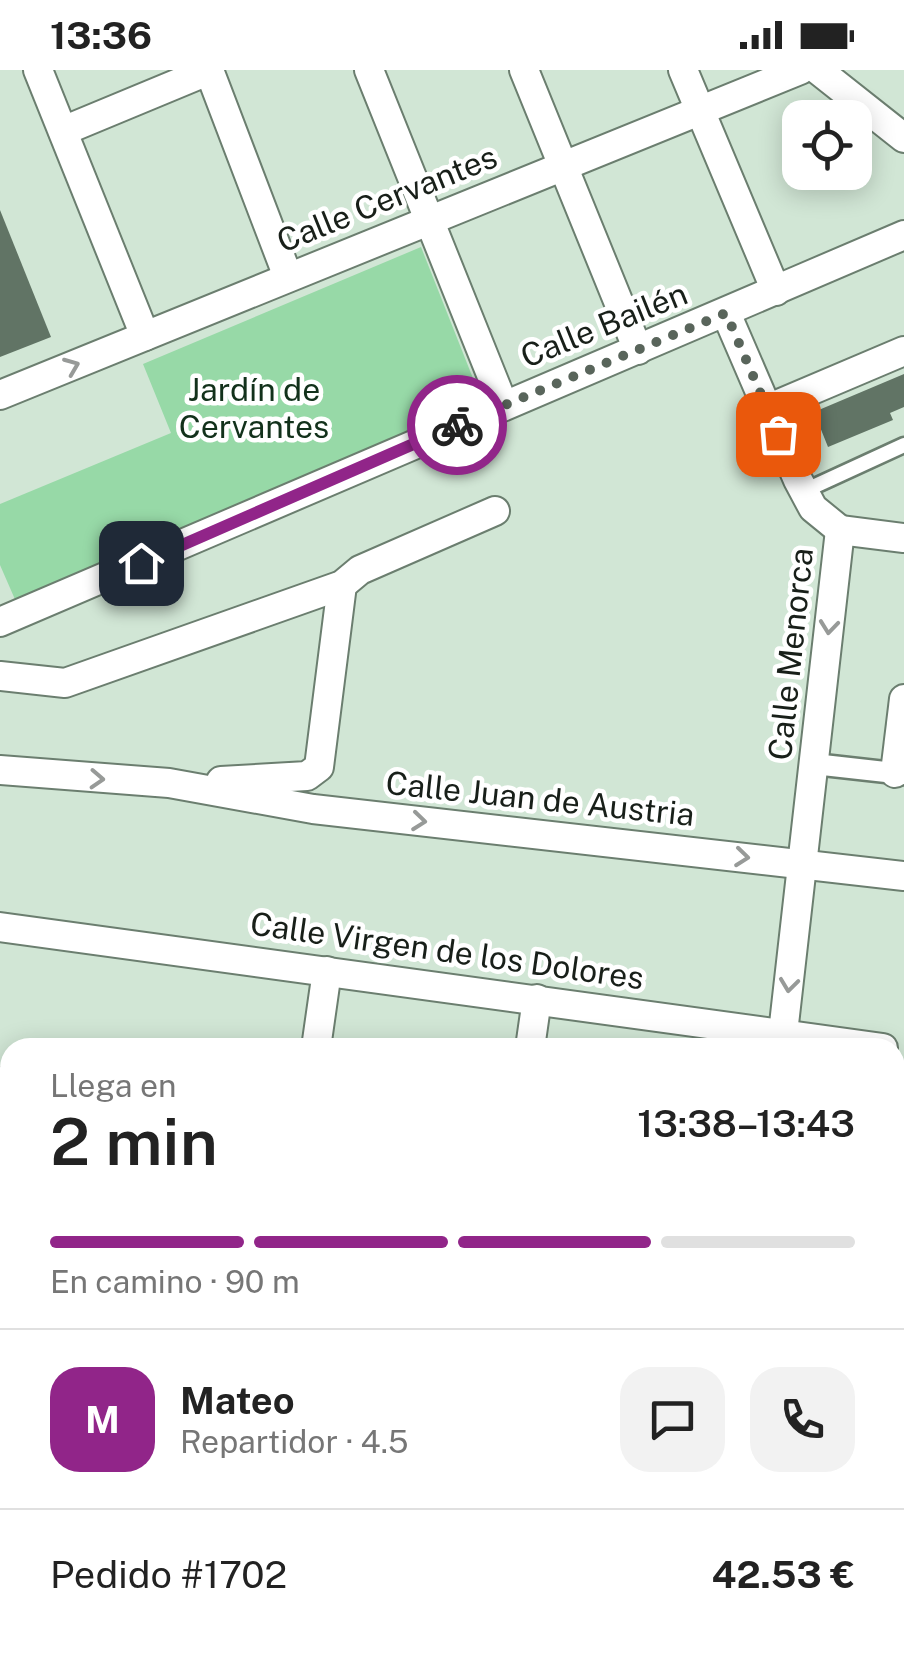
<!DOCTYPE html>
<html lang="es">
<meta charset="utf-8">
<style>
:root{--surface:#fff;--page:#f2f2f2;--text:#222;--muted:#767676;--line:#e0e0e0;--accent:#912589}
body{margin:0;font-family:"Public Sans",sans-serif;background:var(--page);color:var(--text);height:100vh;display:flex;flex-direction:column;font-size:38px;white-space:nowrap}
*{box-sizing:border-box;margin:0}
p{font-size:32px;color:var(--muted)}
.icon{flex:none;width:55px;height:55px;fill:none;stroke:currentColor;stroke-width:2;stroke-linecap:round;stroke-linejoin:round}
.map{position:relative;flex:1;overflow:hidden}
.sheet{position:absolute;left:0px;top:968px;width:905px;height:622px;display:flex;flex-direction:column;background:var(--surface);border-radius:30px 30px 0 0;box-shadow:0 5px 25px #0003}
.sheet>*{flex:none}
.fabs{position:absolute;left:782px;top:30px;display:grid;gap:20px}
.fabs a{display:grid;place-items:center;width:90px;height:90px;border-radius:20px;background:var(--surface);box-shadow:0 5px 25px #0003;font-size:50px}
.pin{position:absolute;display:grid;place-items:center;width:85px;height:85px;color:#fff;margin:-42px;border-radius:20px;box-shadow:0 5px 15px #0006}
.courier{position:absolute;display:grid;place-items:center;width:100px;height:100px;margin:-50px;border:8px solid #912589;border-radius:50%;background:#fff;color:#222;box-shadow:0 2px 12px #0007}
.headline em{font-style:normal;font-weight:600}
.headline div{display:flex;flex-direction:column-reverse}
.headline{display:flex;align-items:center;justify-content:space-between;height:170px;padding:0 50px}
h1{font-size:65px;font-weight:600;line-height:75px}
.bar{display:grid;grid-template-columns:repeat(4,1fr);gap:15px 10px;align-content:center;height:120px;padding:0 50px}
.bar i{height:12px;border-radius:8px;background:var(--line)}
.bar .active{background:var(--accent)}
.bar p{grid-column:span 4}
.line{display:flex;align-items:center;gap:25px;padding:0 50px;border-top:2px solid var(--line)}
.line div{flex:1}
.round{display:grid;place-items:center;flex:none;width:105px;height:105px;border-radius:30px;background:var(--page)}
.status{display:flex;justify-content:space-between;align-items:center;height:70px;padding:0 50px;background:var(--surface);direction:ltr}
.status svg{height:28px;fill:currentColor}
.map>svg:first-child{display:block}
.green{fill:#97d9a7}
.building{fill:#617465}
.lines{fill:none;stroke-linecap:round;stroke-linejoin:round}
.service-casing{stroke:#6b7e6f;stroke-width:19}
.pedestrian-casing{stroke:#6b7e6f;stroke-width:25}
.minor-casing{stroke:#6b7e6f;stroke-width:32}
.primary-casing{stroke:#6b7e6f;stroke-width:50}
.service{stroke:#fff;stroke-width:14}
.pedestrian{stroke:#fff;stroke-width:20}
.minor{stroke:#fff;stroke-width:28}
.primary{stroke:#fff;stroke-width:45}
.oneway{stroke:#979a98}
.done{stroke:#59655b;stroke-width:10;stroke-dasharray:0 18}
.route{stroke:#912589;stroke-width:12}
.labels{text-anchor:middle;stroke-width:9;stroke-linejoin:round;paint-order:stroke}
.street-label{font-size:32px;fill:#181f19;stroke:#fff}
.park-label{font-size:32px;fill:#12311b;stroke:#fff}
</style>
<div class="status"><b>13:36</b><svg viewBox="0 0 49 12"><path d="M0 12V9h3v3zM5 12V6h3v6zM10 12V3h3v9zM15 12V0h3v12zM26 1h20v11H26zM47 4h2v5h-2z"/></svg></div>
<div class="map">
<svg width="904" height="1589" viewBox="0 0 904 1589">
<rect width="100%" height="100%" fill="#d1e6d5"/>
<!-- green -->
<g class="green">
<path d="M421,177l61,154 -465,203 -17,-39v-61l171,-71 -28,-69z"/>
<path d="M904,1486v103h-158l13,-9h136v-88z"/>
</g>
<!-- building -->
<g class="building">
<path d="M0,140l51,127 -51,20z"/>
<path d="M904,304v33l-14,6 3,7 -65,27 -14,-35z"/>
</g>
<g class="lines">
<defs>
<path id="service" d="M804,421l100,-46"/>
<path id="pedestrian" d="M814,694l90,10"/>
<g id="minor">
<path d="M38,0l107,266"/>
<path d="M209,0l79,207"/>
<path d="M369,0l134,334"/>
<path d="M524,0l114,280"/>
<path d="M683,0l93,221"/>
<path d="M818,0l86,68"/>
<path d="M63,61l147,-61"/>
<path d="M726,243l72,167 15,28 27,22"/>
<path d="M0,325l800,-325"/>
<path d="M767,339l137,-58"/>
<path d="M840,460l64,8"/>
<path d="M0,552l904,-387"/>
<path d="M0,606l65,7 277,-98 18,-15 135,-59"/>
<path d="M0,700l169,13 144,26 591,67"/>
<path d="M895,703l9,-74"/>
<path d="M221,711l86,-5 12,-9 23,-182"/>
<path d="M0,857l883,121"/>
<path d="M783,963l57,-503"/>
<path d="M316,978l11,-77"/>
<path d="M530,978l7,-49"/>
<path d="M0,1012l10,1"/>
<path d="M895,1136l9,1"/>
<path d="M0,1158l10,2"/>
<path d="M895,1286l9,1"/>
<path d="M0,1326l10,2"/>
<path d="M895,1351l9,-5"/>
<path d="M0,1433l10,1"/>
<path d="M0,1537l10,1"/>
<path d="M22,1589l1,-9"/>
<path d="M236,1589l1,-9"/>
<path d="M531,1589l14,-9"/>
</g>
<g id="primary">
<path d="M895,1404l9,-6"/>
<path d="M895,1447l9,-6"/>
<path d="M610,1589l14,-9"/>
<path d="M678,1589l14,-9"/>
</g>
</defs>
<!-- service casing -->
<use href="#service" class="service-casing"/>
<!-- pedestrian casing -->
<use href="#pedestrian" class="pedestrian-casing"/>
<!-- minor casing -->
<use href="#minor" class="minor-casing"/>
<!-- primary casing -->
<use href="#primary" class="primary-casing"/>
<!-- service -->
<use href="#service" class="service"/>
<!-- pedestrian -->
<use href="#pedestrian" class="pedestrian"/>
<!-- minor -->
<use href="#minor" class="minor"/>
<!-- primary -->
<use href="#primary" class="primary"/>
</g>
<!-- one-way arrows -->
<defs><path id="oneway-chevron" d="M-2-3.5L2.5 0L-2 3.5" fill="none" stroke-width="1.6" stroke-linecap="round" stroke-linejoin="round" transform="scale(2.5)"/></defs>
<g class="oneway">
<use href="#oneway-chevron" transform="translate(72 296) rotate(-22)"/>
<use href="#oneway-chevron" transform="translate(829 557) rotate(96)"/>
<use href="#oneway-chevron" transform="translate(97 709) rotate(3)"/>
<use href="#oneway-chevron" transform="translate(419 751) rotate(6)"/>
<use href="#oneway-chevron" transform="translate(742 787) rotate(6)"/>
<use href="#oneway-chevron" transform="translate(789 915) rotate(97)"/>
</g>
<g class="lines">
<!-- done -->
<path class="done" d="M457,355l269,-112 52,121"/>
<!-- route -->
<path class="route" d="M141,493l316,-138"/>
</g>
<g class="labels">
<!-- street labels -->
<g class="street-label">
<text transform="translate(387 129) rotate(-22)" y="11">Calle Cervantes</text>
<text transform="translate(604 255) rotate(-22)" y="11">Calle Bailén</text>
<text transform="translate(791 584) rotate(-84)" y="11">Calle Menorca</text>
<text transform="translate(540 729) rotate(6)" y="11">Calle Juan de Austria</text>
<text transform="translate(447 881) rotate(8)" y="11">Calle Virgen de los Dolores</text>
</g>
<!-- park labels -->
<g class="park-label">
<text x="254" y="331">Jardín de<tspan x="254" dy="37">Cervantes</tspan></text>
</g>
</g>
</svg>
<div class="fabs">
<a><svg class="icon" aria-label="locate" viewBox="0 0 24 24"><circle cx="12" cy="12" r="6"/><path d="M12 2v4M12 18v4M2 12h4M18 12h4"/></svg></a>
</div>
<div class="pin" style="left:778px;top:364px;background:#ea580c"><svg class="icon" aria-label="bag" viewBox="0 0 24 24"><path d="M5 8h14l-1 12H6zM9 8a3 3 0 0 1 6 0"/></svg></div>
<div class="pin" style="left:141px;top:493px;background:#1f2937"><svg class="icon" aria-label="home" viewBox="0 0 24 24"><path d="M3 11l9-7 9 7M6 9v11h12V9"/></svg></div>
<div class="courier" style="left:457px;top:355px"><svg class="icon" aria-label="bike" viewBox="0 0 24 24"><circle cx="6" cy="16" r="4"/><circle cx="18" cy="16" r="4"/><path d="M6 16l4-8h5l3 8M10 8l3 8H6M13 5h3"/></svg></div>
<section class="sheet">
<div class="headline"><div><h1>2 min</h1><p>Llega en</p></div><em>13:38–13:43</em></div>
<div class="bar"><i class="active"></i><i class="active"></i><i class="active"></i><i></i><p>En camino · 90 m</p></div>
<div class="line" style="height:180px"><b class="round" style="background:var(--accent);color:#fff">M</b><div><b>Mateo</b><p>Repartidor · 4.5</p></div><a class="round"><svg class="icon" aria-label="chat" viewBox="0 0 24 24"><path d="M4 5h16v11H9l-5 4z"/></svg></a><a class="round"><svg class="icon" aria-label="phone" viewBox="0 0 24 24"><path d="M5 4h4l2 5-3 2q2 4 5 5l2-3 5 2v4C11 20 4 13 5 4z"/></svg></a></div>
<div class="line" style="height:130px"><div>Pedido #1702</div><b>42.53 €</b></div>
</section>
</div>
